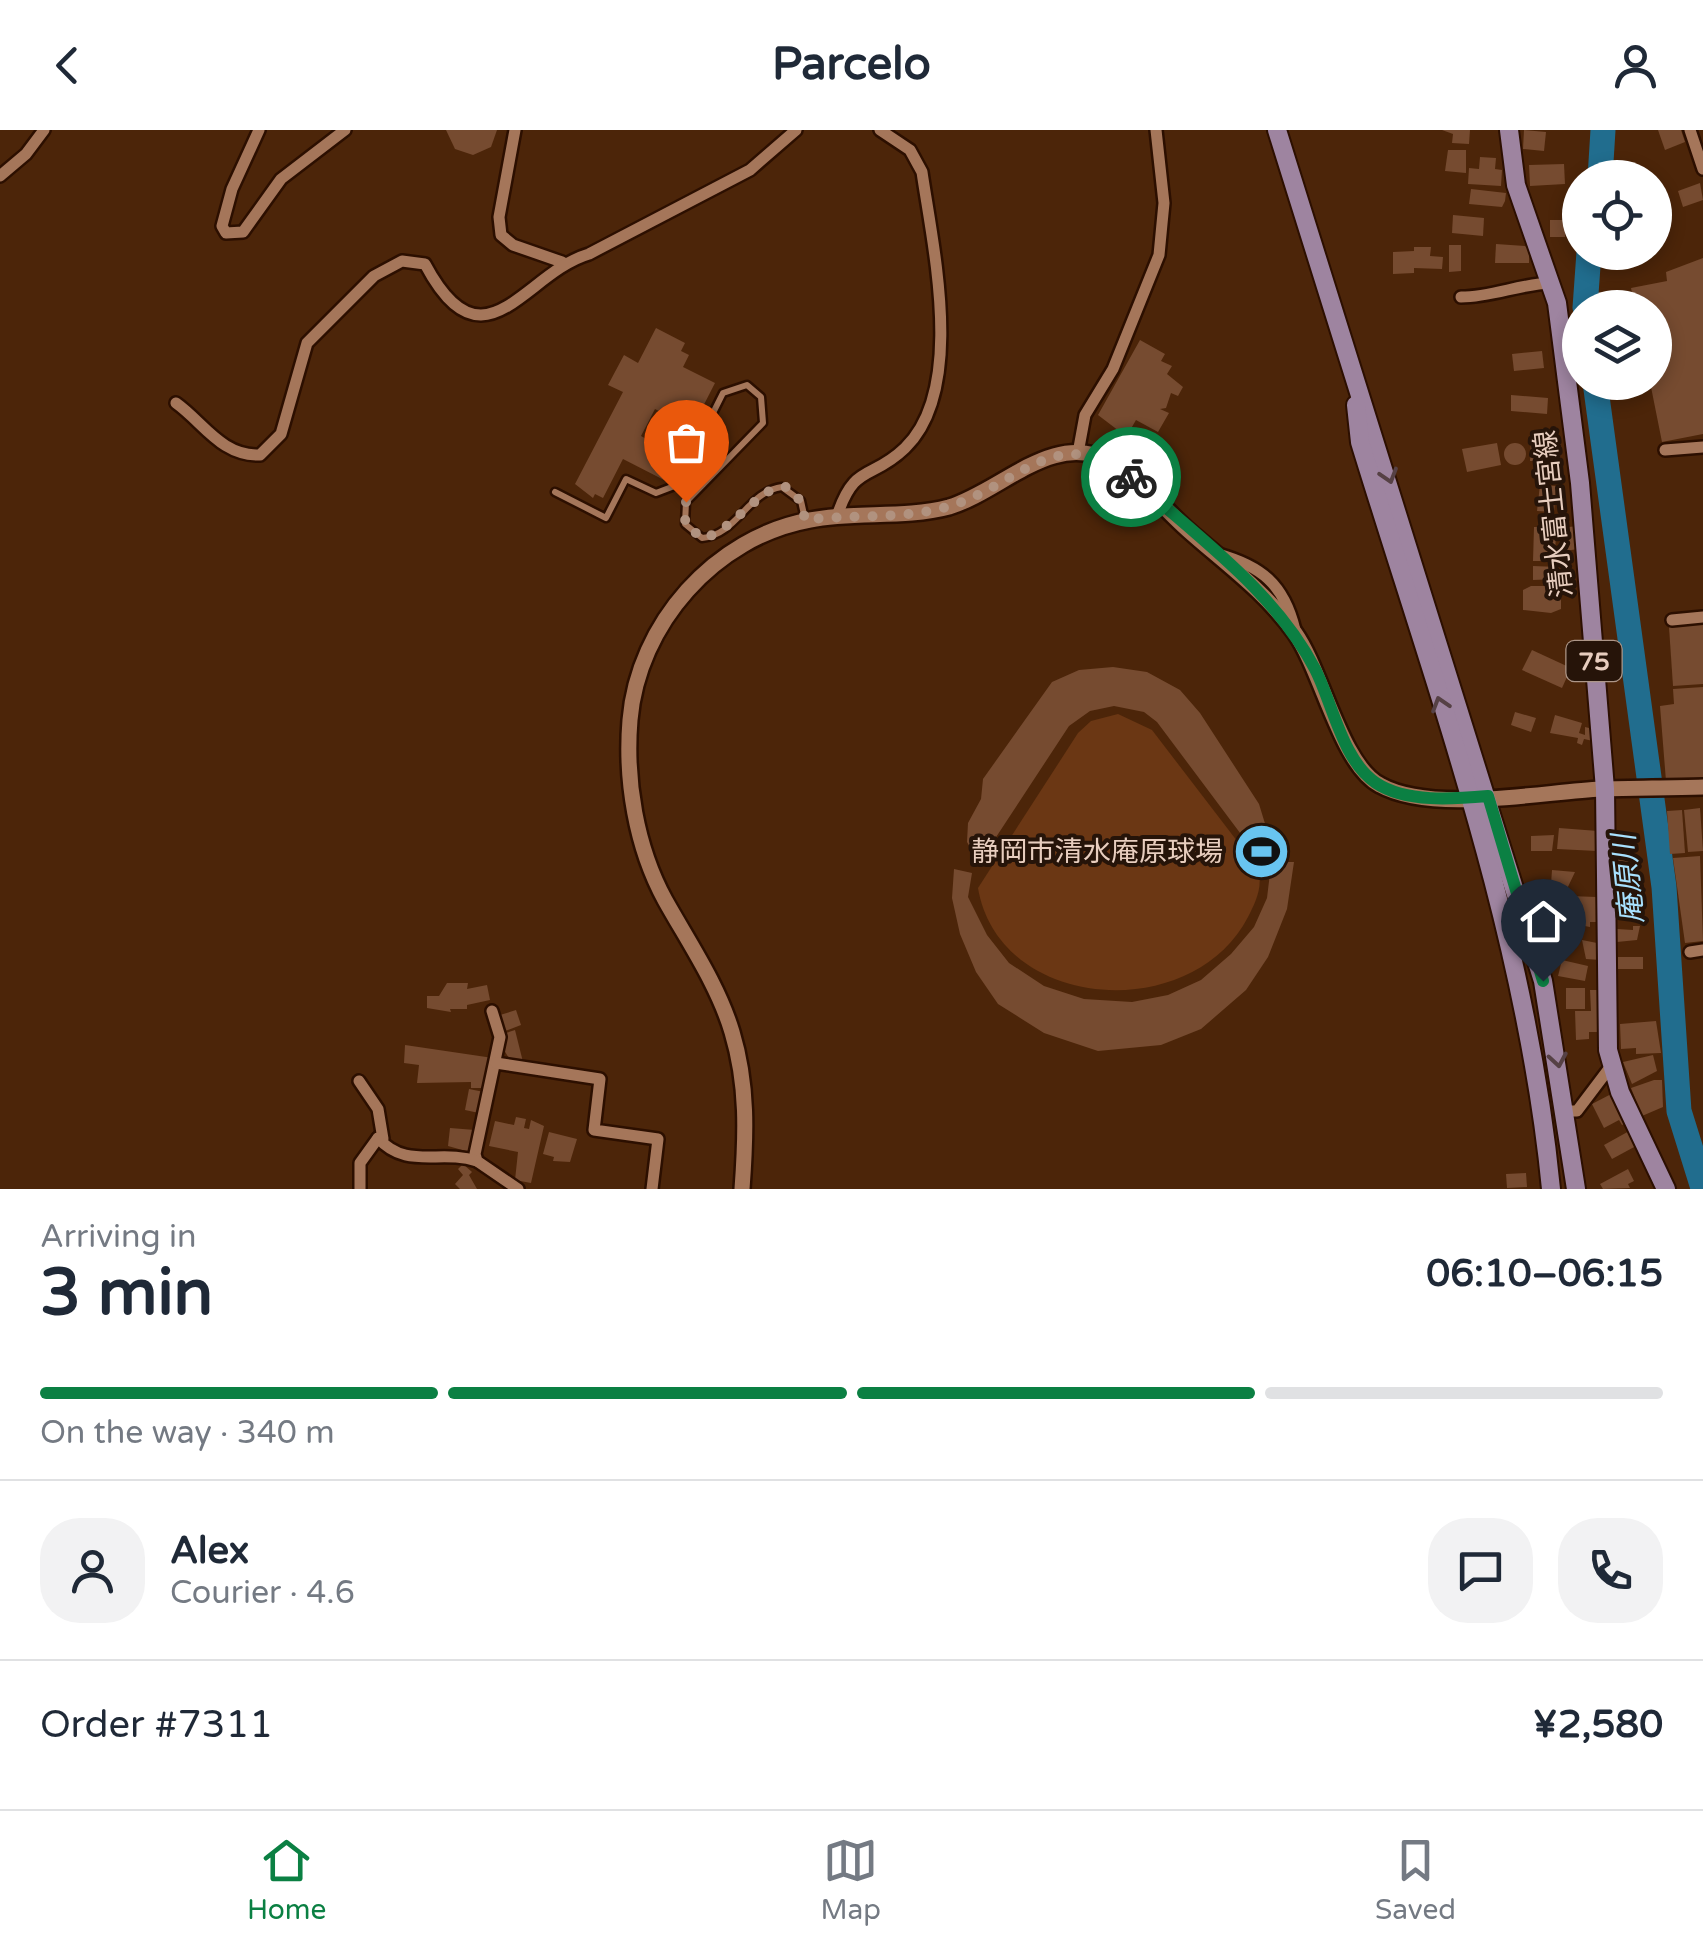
<!DOCTYPE html>
<meta charset="utf-8">
<style>
:root{--surface:#fff;--page:#f2f2f3;--text:#1f2937;--muted:#747a83;--line:#e0e1e3;--accent:#0b8043}
body{margin:0;font-family:"Varela Round","Noto Sans JP",sans-serif;background:var(--page);color:var(--text);height:100vh;display:flex;flex-direction:column;font-size:38px;white-space:nowrap}
*{box-sizing:border-box;margin:0}
p{font-size:32px;color:var(--muted)}
.icon{flex:none;width:55px;height:55px;fill:none;stroke:currentColor;stroke-width:2;stroke-linecap:round;stroke-linejoin:round}
.map{position:relative;height:1059px;overflow:hidden}
.details{display:flex;flex-direction:column;background:var(--surface);flex:1}
.details>*{flex:none}
.fabs{position:absolute;left:1562px;top:30px;display:grid;gap:20px}
.fabs a{display:grid;place-items:center;width:110px;height:110px;border-radius:50%;background:var(--surface);box-shadow:0 5px 15px #0003;font-size:50px}
.pin{position:absolute;display:grid;place-items:center;width:85px;height:85px;color:#fff;margin:-102px -42px;border-radius:50% 50% 50% 0;rotate:-45deg;box-shadow:0 0 10px #0007}
.pin .icon{rotate:45deg}
.courier{position:absolute;display:grid;place-items:center;width:100px;height:100px;margin:-50px;border:8px solid #0b8043;border-radius:50%;background:#fff;color:#222;box-shadow:0 2px 12px #0007}
.summary em{font-style:normal;font-weight:800}
.summary div{display:flex;flex-direction:column-reverse}
.summary{display:flex;align-items:center;justify-content:space-between;height:170px;padding:0 40px}
h1{font-size:65px;font-weight:800;line-height:75px}
.bar{display:grid;grid-template-columns:repeat(4,1fr);gap:15px 10px;align-content:center;height:120px;padding:0 40px}
.bar i{height:12px;border-radius:8px;background:var(--line)}
.bar .selected{background:var(--accent)}
.bar p{grid-column:span 4}
.line{display:flex;align-items:center;gap:25px;padding:0 40px;border-top:2px solid var(--line)}
.line div{flex:1}
.round{display:grid;place-items:center;flex:none;width:105px;height:105px;border-radius:40px;background:var(--page)}
header{display:flex;justify-content:space-between;align-items:center;height:130px;padding:0 40px;background:var(--surface);font-size:45px;font-weight:800}
.dock{display:flex;justify-content:space-around;align-items:center;height:140px;border-top:2px solid var(--line);background:var(--surface);font-size:28px;color:var(--muted)}
.dock a{display:grid;justify-items:center;gap:5px}
.dock .selected{color:var(--accent)}
.map>svg:first-child{display:block}
.green{fill:#6b3714}
.lines{fill:none;stroke-linecap:round;stroke-linejoin:round}
.river{stroke:#216d8e;stroke-width:25}
.building{fill:#764b30}
.service-casing{stroke:#2c0f00;stroke-width:11}
.minor-casing{stroke:#2c0f00;stroke-width:16}
.tertiary-casing{stroke:#2c0f00;stroke-width:20}
.primary-casing{stroke:#2c0f00;stroke-width:22}
.service{stroke:#a5765a;stroke-width:6}
.minor{stroke:#a5765a;stroke-width:11}
.tertiary{stroke:#a5765a;stroke-width:15}
.primary{stroke:#9e84a0;stroke-width:18}
.oneway{stroke:#564145}
.done{stroke:#b1927f;stroke-width:10;stroke-dasharray:0 18}
.route{stroke:#0b8043;stroke-width:12}
.labels{text-anchor:middle;stroke-width:8;stroke-linejoin:round;paint-order:stroke}
.shield{fill:#261409;stroke:#ad9688;stroke-width:2.5}
.shield-label{font-size:25px;font-weight:bold;fill:#e7cdbe}
.street-label{font-size:28px;fill:#e7cdbe;stroke:#261409}
.poi-label{font-size:28px;fill:#e7cdbe;stroke:#261409;text-anchor:end}
.water-label{font-size:30px;font-style:italic;fill:#a8e1fe;stroke:#261409}
</style>
<header><svg class="icon" aria-label="back" viewBox="0 0 24 24"><path d="M15 5l-7 7 7 7"/></svg>Parcelo<svg class="icon" aria-label="person" viewBox="0 0 24 24"><circle cx="12" cy="8" r="4"/><path d="M4 21q1-7 8-7t8 7"/></svg></header>
<div class="map">
<svg width="1703" height="1059" viewBox="0 0 1703 1059">
<rect width="100%" height="100%" fill="#4c2509"/>
<!-- green -->
<path class="green" d="M1118,584l34,16 105,137c7,18 -1,34 -9,50 -56,108 -249,95 -270,-29l100,-155 13,-12z"/>
<g class="lines">
<!-- river -->
<g class="river">
<path d="M1600,48l3,-48"/>
<path d="M1585,178l4,-56"/>
<path d="M1595,252l69,505 15,224 24,77"/>
</g>
</g>
<!-- building -->
<g class="building">
<path d="M446,0h51l-6,17 -18,8 -18,-6z"/>
<path d="M1442,0h28l-1,14 -17,-1 1,-9z"/>
<path d="M1524,0l22,2 -2,19 -21,-2z"/>
<path d="M1658,0h23l4,12 -20,8z"/>
<path d="M1448,20h18v23l-21,-2z"/>
<path d="M1480,27l16,1 -1,11 7,1 -1,16 -33,-2 1,-16 10,1z"/>
<path d="M1564,34l1,20 -35,2 -1,-21z"/>
<path d="M1700,53l3,17 -20,7 -5,-16z"/>
<path d="M1471,59l35,4 -1,8 -3,6 -33,-3z"/>
<path d="M1453,85l31,3 -1,18 -31,-3z"/>
<rect x="1550" y="90" width="15" height="17"/>
<path d="M1496,114l29,2 4,3v14h-34z"/>
<path d="M1449,115h12v26l-12,1z"/>
<path d="M1414,117h17l-1,9 13,1 -1,12 -28,-1v5l-21,1v-22l21,-1z"/>
<path d="M1703,128v176l-41,8 -12,-60h5v-74h-20l-4,-20 36,-7 -1,-9z"/>
<path d="M656,198l29,15 -4,8 8,4 -6,12 32,16 -23,45 -37,-19 -14,27 36,20 -13,24 -41,-21 -20,39 -8,-4 -2,4 -18,-14 48,-92 -15,-7 16,-30 14,8z"/>
<path d="M1140,210l25,14 -4,7 11,5 -5,8 16,13 -5,9 -7,-3 -5,15 -6,1 9,4 -11,19 -22,-12 -7,12 -10,-1 -21,-16z"/>
<path d="M1542,221l2,17 -30,3 -2,-17z"/>
<path d="M1511,265l37,3 -1,16 -36,-3z"/>
<path d="M1541,307l20,4 -1,20h-30l1,-21z"/>
<circle cx="1515" cy="324" r="11"/>
<path d="M1497,313l4,22 -34,7 -5,-23z"/>
<path d="M1540,355l16,1 -2,26 -17,-1z"/>
<path d="M1577,396l2,23 -16,2 -2,-23z"/>
<path d="M1534,397h22l-1,34h-22z"/>
<path d="M1533,436l25,1v12l-25,1z"/>
<path d="M1531,456h24v7h6v16l-10,4 -28,-3v-20z"/>
<path d="M1703,494v60l-30,2 -4,-59z"/>
<path d="M1532,520l39,18 -9,20 -40,-18z"/>
<path d="M1113,537l34,5 33,18 20,23 59,91 11,36v22h24l-7,47 -19,48 -22,33 -45,39 -40,16 -63,6 -54,-18 -46,-29 -22,-32 -16,-38 -8,-36 2,-29 18,4 -4,24 19,38 22,28 35,23 40,13 48,3 36,-7 33,-15 30,-26 23,-27 13,-29 3,-25 -113,-151 -13,-10 -30,-6 -24,5 -21,15 -90,137 -12,-21 1,-19 13,-24 2,-20 69,-97 27,-12z"/>
<path d="M1703,557v92l-37,2 -6,-75 14,-2 -1,-15z"/>
<path d="M1515,582l21,6 -5,14 -20,-7z"/>
<path d="M1555,585l27,8 -3,10 6,2v-8l8,2v12l-9,-2 -2,6 -5,-2 1,-5 -28,-5z"/>
<path d="M1700,678l3,43 -15,1 -4,-42z"/>
<path d="M1682,680l3,43 -15,1 -3,-43z"/>
<path d="M1559,698l39,3 -1,20 -40,-2z"/>
<path d="M1554,705l-2,16h-21v-15z"/>
<path d="M1626,725l11,27h-6l1,14h7v11l-21,1 -2,-52z"/>
<path d="M1700,726l3,85 -18,2 -12,-85z"/>
<path d="M1552,740l23,2 -9,19 -10,-1v-6h-5z"/>
<path d="M1569,766l28,1 -1,25h-6v5l-22,-4z"/>
<path d="M1633,796h7l-3,14 -20,2v-13l16,1z"/>
<path d="M1582,810l20,4 -1,16 -15,-1z"/>
<rect x="1618" y="827" width="25" height="12"/>
<path d="M1562,830l26,6 -3,15 -27,-5z"/>
<path d="M447,853h21l-1,6 20,-4 3,15 -23,5v4h-17l1,3 -24,-4v-12h12z"/>
<rect x="1566" y="858" width="19" height="21"/>
<path d="M1590,860h15v42h-16v7l-13,1 -1,-29h16z"/>
<path d="M516,880l5,15 -16,6 -5,-16z"/>
<path d="M1656,891l5,32 -25,1v-6l-15,1 -1,-25z"/>
<path d="M515,900l8,32 -10,3 -12,-20 5,-2 -3,-9z"/>
<path d="M405,915l88,13 -8,30h-14v-6l-54,1 2,-18 -15,-2z"/>
<path d="M1653,925l4,16 -25,13 -9,-22z"/>
<path d="M1654,950h8l1,27 -21,9 -11,-28z"/>
<path d="M469,959l15,3 -5,21 -14,-3z"/>
<path d="M1615,962l14,30 -7,3 -3,-5 -15,8 -12,-24z"/>
<path d="M516,987l10,2 -2,9 5,1 2,-9 13,6 -13,57 -16,-3 3,-28 -29,-6 6,-25 19,4z"/>
<path d="M450,998l25,2 -2,23 -25,-7z"/>
<path d="M1631,1000l5,16 -24,13 -8,-14z"/>
<path d="M549,1002l28,7 -7,23 -17,-1 1,-4 -11,-3z"/>
<path d="M463,1034l9,8 -3,3 8,14h-17l-5,-5 8,-9 -5,-6z"/>
<path d="M1628,1039l6,12 -6,3 2,4 -27,1 -3,-5z"/>
<path d="M1526,1043l1,14 -20,1 -1,-14z"/>
</g>
<g class="lines">
<defs>
<path id="service" d="M555,362l51,26 20,-39 30,14 21,-8 46,-92 24,-8 14,12 2,26 -77,79 -1,22 17,14c35,-3 46,-47 80,-51l19,14 4,18"/>
<g id="minor">
<path d="M259,0l-27,59 -10,37 4,7 17,-1 38,-53 64,-49"/>
<path d="M515,0l-16,87 2,18 12,10 49,17"/>
<path d="M1690,0l13,39"/>
<path d="M0,46l26,-22 18,-24"/>
<path d="M1461,167c32,0 58,-13 90,-14"/>
<path d="M176,273c28,20 45,53 84,52l21,-21 26,-91 67,-67 28,-15 23,3c59,111 99,9 164,-10l161,-84 46,-40"/>
<path d="M1665,320l38,-3"/>
<path d="M1078,323l7,-38 28,-46 46,-114 5,-52 -8,-73"/>
<path d="M837,386c18,-54 34,-35 68,-68 61,-59 28,-200 17,-276l-12,-22 -30,-20"/>
<path d="M1218,424c43,12 66,30 77,76"/>
<path d="M1672,490l31,-3"/>
<path d="M1690,822l13,-2"/>
<path d="M492,881l8,26 -25,117 2,7 41,28"/>
<path d="M496,933l104,16 -6,51 64,9 -6,50"/>
<path d="M359,951l19,28 5,30 -5,-1c28,32 62,11 99,23"/>
<path d="M1566,981h11l34,-45"/>
<path d="M360,1059v-26l18,-25"/>
</g>
<path id="tertiary" d="M742,1059c4,-54 6,-104 -10,-157 -14,-47 -43,-89 -67,-132 -29,-53 -40,-120 -35,-180 8,-96 85,-183 180,-200 46,-9 94,-1 139,-13 53,-16 105,-78 162,-45 30,17 52,46 77,68 37,33 78,62 107,103 27,38 46,132 85,152 52,29 161,7 221,4 34,-1 68,-1 102,-2"/>
<g id="primary">
<path d="M1277,0l266,851 33,208"/>
<path d="M1509,0l7,55 41,118 23,180 25,306 3,261 12,42 46,97"/>
<path d="M1356,275l4,37c75,245 166,490 191,747"/>
</g>
</defs>
<!-- service casing -->
<use href="#service" class="service-casing"/>
<!-- minor casing -->
<use href="#minor" class="minor-casing"/>
<!-- tertiary casing -->
<use href="#tertiary" class="tertiary-casing"/>
<!-- primary casing -->
<use href="#primary" class="primary-casing"/>
<!-- service -->
<use href="#service" class="service"/>
<!-- minor -->
<use href="#minor" class="minor"/>
<!-- tertiary -->
<use href="#tertiary" class="tertiary"/>
<!-- primary -->
<use href="#primary" class="primary"/>
</g>
<!-- one-way arrows -->
<defs><path id="oneway-chevron" d="M-2-3.5L2.5 0L-2 3.5" fill="none" stroke-width="1.6" stroke-linecap="round" stroke-linejoin="round" transform="scale(2.5)"/></defs>
<g class="oneway">
<use href="#oneway-chevron" transform="translate(1389 346) rotate(73)"/>
<use href="#oneway-chevron" transform="translate(1440 574) rotate(-107)"/>
<use href="#oneway-chevron" transform="translate(1558 930) rotate(80)"/>
</g>
<g class="lines">
<!-- done -->
<path class="done" d="M686,372l-1,22 17,14c36,-3 87,-101 103,-18 47,-6 100,0 145,-14 70,-21 107,-86 181,-29"/>
<!-- route -->
<path class="route" d="M1131,347c65,59 143,113 184,192 18,35 27,91 61,114 30,20 78,16 112,13l55,185"/>
</g>
<!-- icons -->
<defs>
<symbol id="stadium-disc" viewBox="-11 -11 22 22"><circle r="9.5" fill="#68c4f0" stroke="#261409"/><path d="M0-5a6.5 5 0 1 0 0 10a6.5 5 0 1 0 0-10ZM-3.5-1.8h7v3.6h-7Z" fill="#111"/></symbol>
</defs>
<g fill-rule="evenodd">
<use href="#stadium-disc" x="1230" y="690" width="63" height="63"/>
</g>
<g class="labels">
<!-- shield labels -->
<rect class="shield" x="1566.5" y="511" width="55" height="40" rx="8"/>
<g class="shield-label">
<text x="1594" y="540">75</text>
</g>
<!-- street labels -->
<g class="street-label">
<text transform="translate(1553 384) rotate(-96)" y="10">清水富士宮線</text>
</g>
<!-- poi labels -->
<g class="poi-label">
<text x="1223" y="731">静岡市清水庵原球場</text>
</g>
<!-- water labels -->
<g class="water-label">
<text transform="translate(1628 749) rotate(-96)" y="10">庵原川</text>
</g>
</g>
</svg>
<div class="fabs">
<a><svg class="icon" aria-label="locate" viewBox="0 0 24 24"><circle cx="12" cy="12" r="6"/><path d="M12 2v4M12 18v4M2 12h4M18 12h4"/></svg></a>
<a><svg class="icon" aria-label="layers" viewBox="0 0 24 24"><path d="M12 4l9 5-9 5-9-5zM3 14l9 5 9-5"/></svg></a>
</div>
<div class="pin" style="left:686px;top:372px;background:#ea580c"><svg class="icon" aria-label="bag" viewBox="0 0 24 24"><path d="M5 8h14l-1 12H6zM9 8a3 3 0 0 1 6 0"/></svg></div>
<div class="pin" style="left:1543px;top:851px;background:#1f2937"><svg class="icon" aria-label="home" viewBox="0 0 24 24"><path d="M3 11l9-7 9 7M6 9v11h12V9"/></svg></div>
<div class="courier" style="left:1131px;top:347px"><svg class="icon" aria-label="bike" viewBox="0 0 24 24"><circle cx="6" cy="16" r="4"/><circle cx="18" cy="16" r="4"/><path d="M6 16l4-8h5l3 8M10 8l3 8H6M13 5h3"/></svg></div>
</div>
<section class="details">
<div class="summary"><div><h1>3 min</h1><p>Arriving in</p></div><em>06:10–06:15</em></div>
<div class="bar"><i class="selected"></i><i class="selected"></i><i class="selected"></i><i></i><p>On the way · 340 m</p></div>
<div class="line" style="height:180px"><a class="round"><svg class="icon" aria-label="person" viewBox="0 0 24 24"><circle cx="12" cy="8" r="4"/><path d="M4 21q1-7 8-7t8 7"/></svg></a><div><b>Alex</b><p>Courier · 4.6</p></div><a class="round"><svg class="icon" aria-label="chat" viewBox="0 0 24 24"><path d="M4 5h16v11H9l-5 4z"/></svg></a><a class="round"><svg class="icon" aria-label="phone" viewBox="0 0 24 24"><path d="M5 4h4l2 5-3 2q2 4 5 5l2-3 5 2v4C11 20 4 13 5 4z"/></svg></a></div>
<div class="line" style="height:130px"><div>Order #7311</div><b>¥2,580</b></div>
</section>
<nav class="dock">
<a class="selected"><svg class="icon" aria-label="home" viewBox="0 0 24 24"><path d="M3 11l9-7 9 7M6 9v11h12V9"/></svg>Home</a>
<a><svg class="icon" aria-label="map" viewBox="0 0 24 24"><path d="M3 6l6-2 6 2 6-2v14l-6 2-6-2-6 2zM9 4v14M15 6v14"/></svg>Map</a>
<a><svg class="icon" aria-label="saved" viewBox="0 0 24 24"><path d="M7 4h10v16l-5-4-5 4z"/></svg>Saved</a>
</nav>
